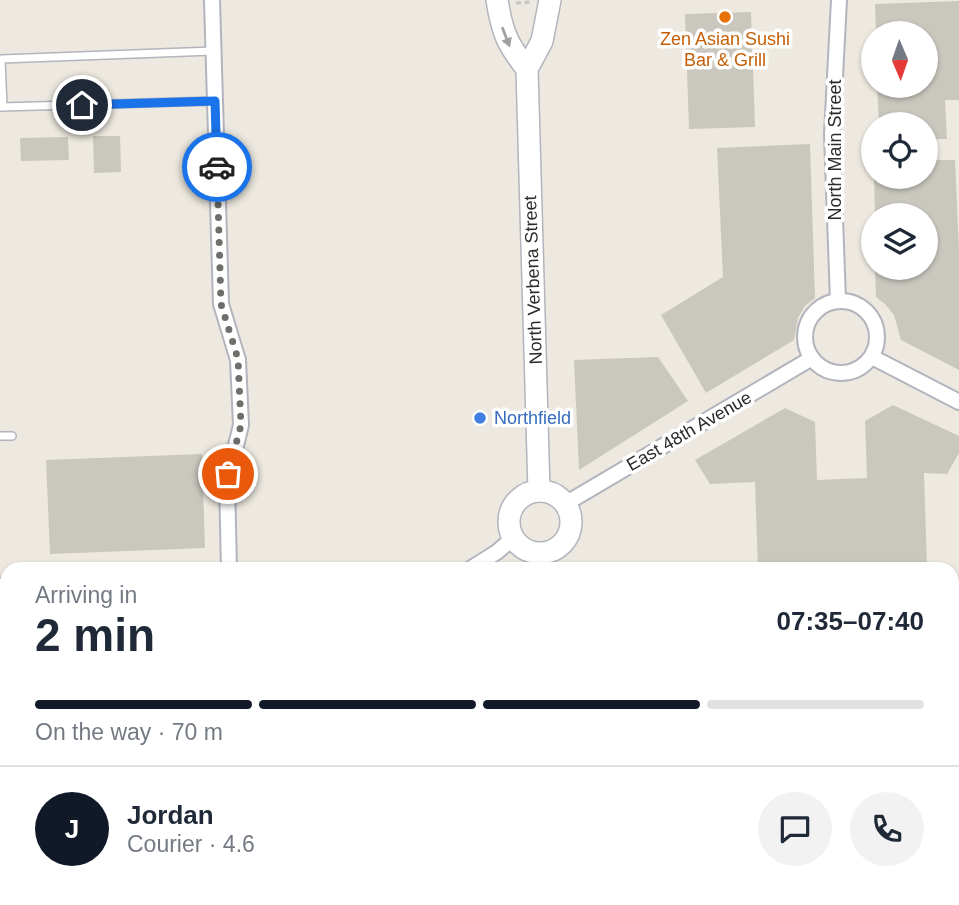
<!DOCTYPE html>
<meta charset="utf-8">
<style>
:root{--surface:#fff;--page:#f2f2f3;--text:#1f2937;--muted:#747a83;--line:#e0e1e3;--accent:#111827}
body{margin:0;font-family:Arial,sans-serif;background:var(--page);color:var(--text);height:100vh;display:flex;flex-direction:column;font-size:26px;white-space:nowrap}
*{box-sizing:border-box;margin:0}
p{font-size:23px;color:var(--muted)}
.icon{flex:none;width:38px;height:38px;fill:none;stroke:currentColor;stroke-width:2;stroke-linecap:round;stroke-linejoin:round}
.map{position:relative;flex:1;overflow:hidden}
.panel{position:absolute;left:0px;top:562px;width:959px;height:345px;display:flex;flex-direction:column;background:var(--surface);border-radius:21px 21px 0 0;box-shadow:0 2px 5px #0004}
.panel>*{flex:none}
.needle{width:46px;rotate:178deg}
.buttons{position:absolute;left:861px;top:21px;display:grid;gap:14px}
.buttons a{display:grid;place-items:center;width:77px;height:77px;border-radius:50%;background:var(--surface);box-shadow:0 2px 5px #0004;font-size:35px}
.pin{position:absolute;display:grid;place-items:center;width:60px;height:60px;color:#fff;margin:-30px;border:4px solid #fff;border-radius:50%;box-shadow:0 2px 7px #0007}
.courier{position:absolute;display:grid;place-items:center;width:70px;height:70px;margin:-35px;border:5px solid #1a73e8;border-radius:50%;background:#fff;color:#222;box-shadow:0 2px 9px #0007}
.head em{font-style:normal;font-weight:700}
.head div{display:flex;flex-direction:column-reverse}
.head{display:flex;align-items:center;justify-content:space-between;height:119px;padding:0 35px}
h1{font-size:46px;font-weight:700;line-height:52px}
.bar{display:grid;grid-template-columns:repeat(4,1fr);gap:10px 7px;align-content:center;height:84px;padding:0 35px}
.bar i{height:9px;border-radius:5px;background:var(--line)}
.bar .current{background:var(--accent)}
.bar p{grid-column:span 4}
.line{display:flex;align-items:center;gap:18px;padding:0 35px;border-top:2px solid var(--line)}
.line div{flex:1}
.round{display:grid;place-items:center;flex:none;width:74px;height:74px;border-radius:37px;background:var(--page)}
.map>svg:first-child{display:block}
.green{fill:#addfa0}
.building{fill:#c9c7be}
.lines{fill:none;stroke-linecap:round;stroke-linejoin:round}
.lane-casing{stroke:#b3b4be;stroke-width:10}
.street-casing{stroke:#b3b4be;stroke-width:18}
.secondary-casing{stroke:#b3b4be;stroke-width:24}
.path{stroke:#c8c8c8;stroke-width:3.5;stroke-dasharray:5 3.5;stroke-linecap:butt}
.lane{stroke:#fff;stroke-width:7}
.street{stroke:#fff;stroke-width:14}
.secondary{stroke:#fff;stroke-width:21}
.oneway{fill:#a0a0a0}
.done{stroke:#706e6b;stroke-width:7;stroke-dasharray:0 12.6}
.route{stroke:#1a73e8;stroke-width:9}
.food-dot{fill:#e8710a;stroke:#fff;stroke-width:2.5}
.shop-dot{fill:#3f7fe0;stroke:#fff;stroke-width:2.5}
.labels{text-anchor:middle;stroke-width:7;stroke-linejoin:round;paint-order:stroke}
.food-label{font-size:18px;fill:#c56008;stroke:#fff}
.street-label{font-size:18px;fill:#2c2c2c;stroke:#fff}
.shop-label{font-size:18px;fill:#366cbe;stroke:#fff;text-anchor:start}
</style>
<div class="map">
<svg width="959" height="905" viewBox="0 0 959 905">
<rect width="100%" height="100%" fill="#ede9e0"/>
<!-- green -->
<path class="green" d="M952,838l7,1v66h-354l9,-5h338z"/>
<!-- building -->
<g class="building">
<path d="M959,1v99h-14l2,39h-21v-15h-47l-2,-38h49v-53h-50l-1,-29z"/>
<path d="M751,12l4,115 -66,2 -4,-115z"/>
<path d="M93,136h27l1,36 -27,1z"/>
<path d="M68,137l1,23 -48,1 -1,-23z"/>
<path d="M810,144l5,154 -10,8 -7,12 -4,22 -88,53 -45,-78 62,-38 -6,-129z"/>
<path d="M926,160h29l4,91v119l-58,-30 -7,-25 -9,-11 -9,-7 -1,-29h51v-53h-51l-1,-38h52z"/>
<path d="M658,357l30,44 -109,69 -5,-110z"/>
<path d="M893,405l66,31v17l-12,21 -23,-1 3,96h-169l-3,-87 -45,2 -15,-24 90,-52 30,14 2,58 50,-2 -2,-57z"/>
<path d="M202,454l3,94 -155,6 -4,-94z"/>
</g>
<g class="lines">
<defs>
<g id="lane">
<path d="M1,107l214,-6"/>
<path d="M3,107l-2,-48 212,-8"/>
<path d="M0,436h12"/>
</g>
<g id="street">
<path d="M212,0l9,304 17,56 3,65 -14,57 2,87"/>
<circle cx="841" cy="337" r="36"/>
<path d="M838,301l-6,-167 7,-134"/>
<path d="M872,357l87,45"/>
<path d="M565,504l247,-146"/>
<path d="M470,569l27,-17 16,-14"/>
<path d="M0,586h7"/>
<path d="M282,900l1,5"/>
</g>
<g id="secondary">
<path d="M497,0c5,32 10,44 30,69"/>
<path d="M539,491l-12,-422 15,-28 8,-41"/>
<circle cx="540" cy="522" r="31"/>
<path d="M952,823l7,1"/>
<path d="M451,905l43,-1 28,-4"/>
<path d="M566,905l1,-5"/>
</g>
</defs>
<!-- lane casing -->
<use href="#lane" class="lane-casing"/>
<!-- street casing -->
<use href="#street" class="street-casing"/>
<!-- secondary casing -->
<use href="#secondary" class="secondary-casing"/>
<!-- path -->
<path class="path" d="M516,3l17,-1"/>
<!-- lane -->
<use href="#lane" class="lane"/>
<!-- street -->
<use href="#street" class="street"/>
<!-- secondary -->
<use href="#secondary" class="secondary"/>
</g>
<!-- one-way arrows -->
<defs><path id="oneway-solid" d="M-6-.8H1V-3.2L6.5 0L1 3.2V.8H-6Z" transform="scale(1.75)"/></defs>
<use class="oneway" href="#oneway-solid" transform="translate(506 37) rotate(69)"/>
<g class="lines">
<!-- done -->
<path class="done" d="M217,167l4,137 17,55 3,66 -13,49"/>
<!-- route -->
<path class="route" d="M82,105l133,-4 2,66"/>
</g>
<!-- markers -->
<circle class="food-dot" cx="725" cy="17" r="7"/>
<circle class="shop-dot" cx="480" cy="418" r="7"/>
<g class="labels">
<!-- food labels -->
<g class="food-label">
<text x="725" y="45">Zen Asian Sushi<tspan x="725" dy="21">Bar &amp; Grill</tspan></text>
</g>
<!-- street labels -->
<g class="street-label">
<text transform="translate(835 150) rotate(-90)" y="6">North Main Street</text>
<text transform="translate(533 280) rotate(-92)" y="6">North Verbena Street</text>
<text transform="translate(689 431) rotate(-30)" y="6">East 48th Avenue</text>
</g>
<!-- shop labels -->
<g class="shop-label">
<text x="494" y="424">Northfield</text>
</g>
</g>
</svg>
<div class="buttons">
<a><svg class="needle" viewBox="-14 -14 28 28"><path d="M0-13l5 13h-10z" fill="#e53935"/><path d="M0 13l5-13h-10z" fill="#747a83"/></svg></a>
<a><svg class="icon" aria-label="locate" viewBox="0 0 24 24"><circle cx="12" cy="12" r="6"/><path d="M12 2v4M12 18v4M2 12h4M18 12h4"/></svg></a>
<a><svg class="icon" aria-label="layers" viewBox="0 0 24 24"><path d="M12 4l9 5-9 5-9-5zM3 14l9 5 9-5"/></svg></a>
</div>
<div class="pin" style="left:228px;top:474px;background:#ea580c"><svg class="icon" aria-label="bag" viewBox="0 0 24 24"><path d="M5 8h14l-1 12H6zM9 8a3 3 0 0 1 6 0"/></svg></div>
<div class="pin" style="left:82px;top:105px;background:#1f2937"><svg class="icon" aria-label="home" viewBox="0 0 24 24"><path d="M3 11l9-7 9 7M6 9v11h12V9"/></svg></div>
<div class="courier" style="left:217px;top:167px"><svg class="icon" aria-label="car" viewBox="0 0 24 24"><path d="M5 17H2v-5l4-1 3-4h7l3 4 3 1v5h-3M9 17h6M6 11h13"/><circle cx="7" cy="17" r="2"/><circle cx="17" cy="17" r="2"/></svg></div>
<section class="panel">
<div class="head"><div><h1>2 min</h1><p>Arriving in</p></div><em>07:35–07:40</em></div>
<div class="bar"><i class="current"></i><i class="current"></i><i class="current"></i><i></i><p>On the way · 70 m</p></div>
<div class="line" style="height:126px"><b class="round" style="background:var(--accent);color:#fff">J</b><div><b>Jordan</b><p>Courier · 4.6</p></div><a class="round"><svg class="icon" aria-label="chat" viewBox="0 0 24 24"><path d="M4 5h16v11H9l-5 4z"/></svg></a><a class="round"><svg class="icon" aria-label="phone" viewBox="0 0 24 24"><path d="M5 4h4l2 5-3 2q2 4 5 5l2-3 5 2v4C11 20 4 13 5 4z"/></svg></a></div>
</section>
</div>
